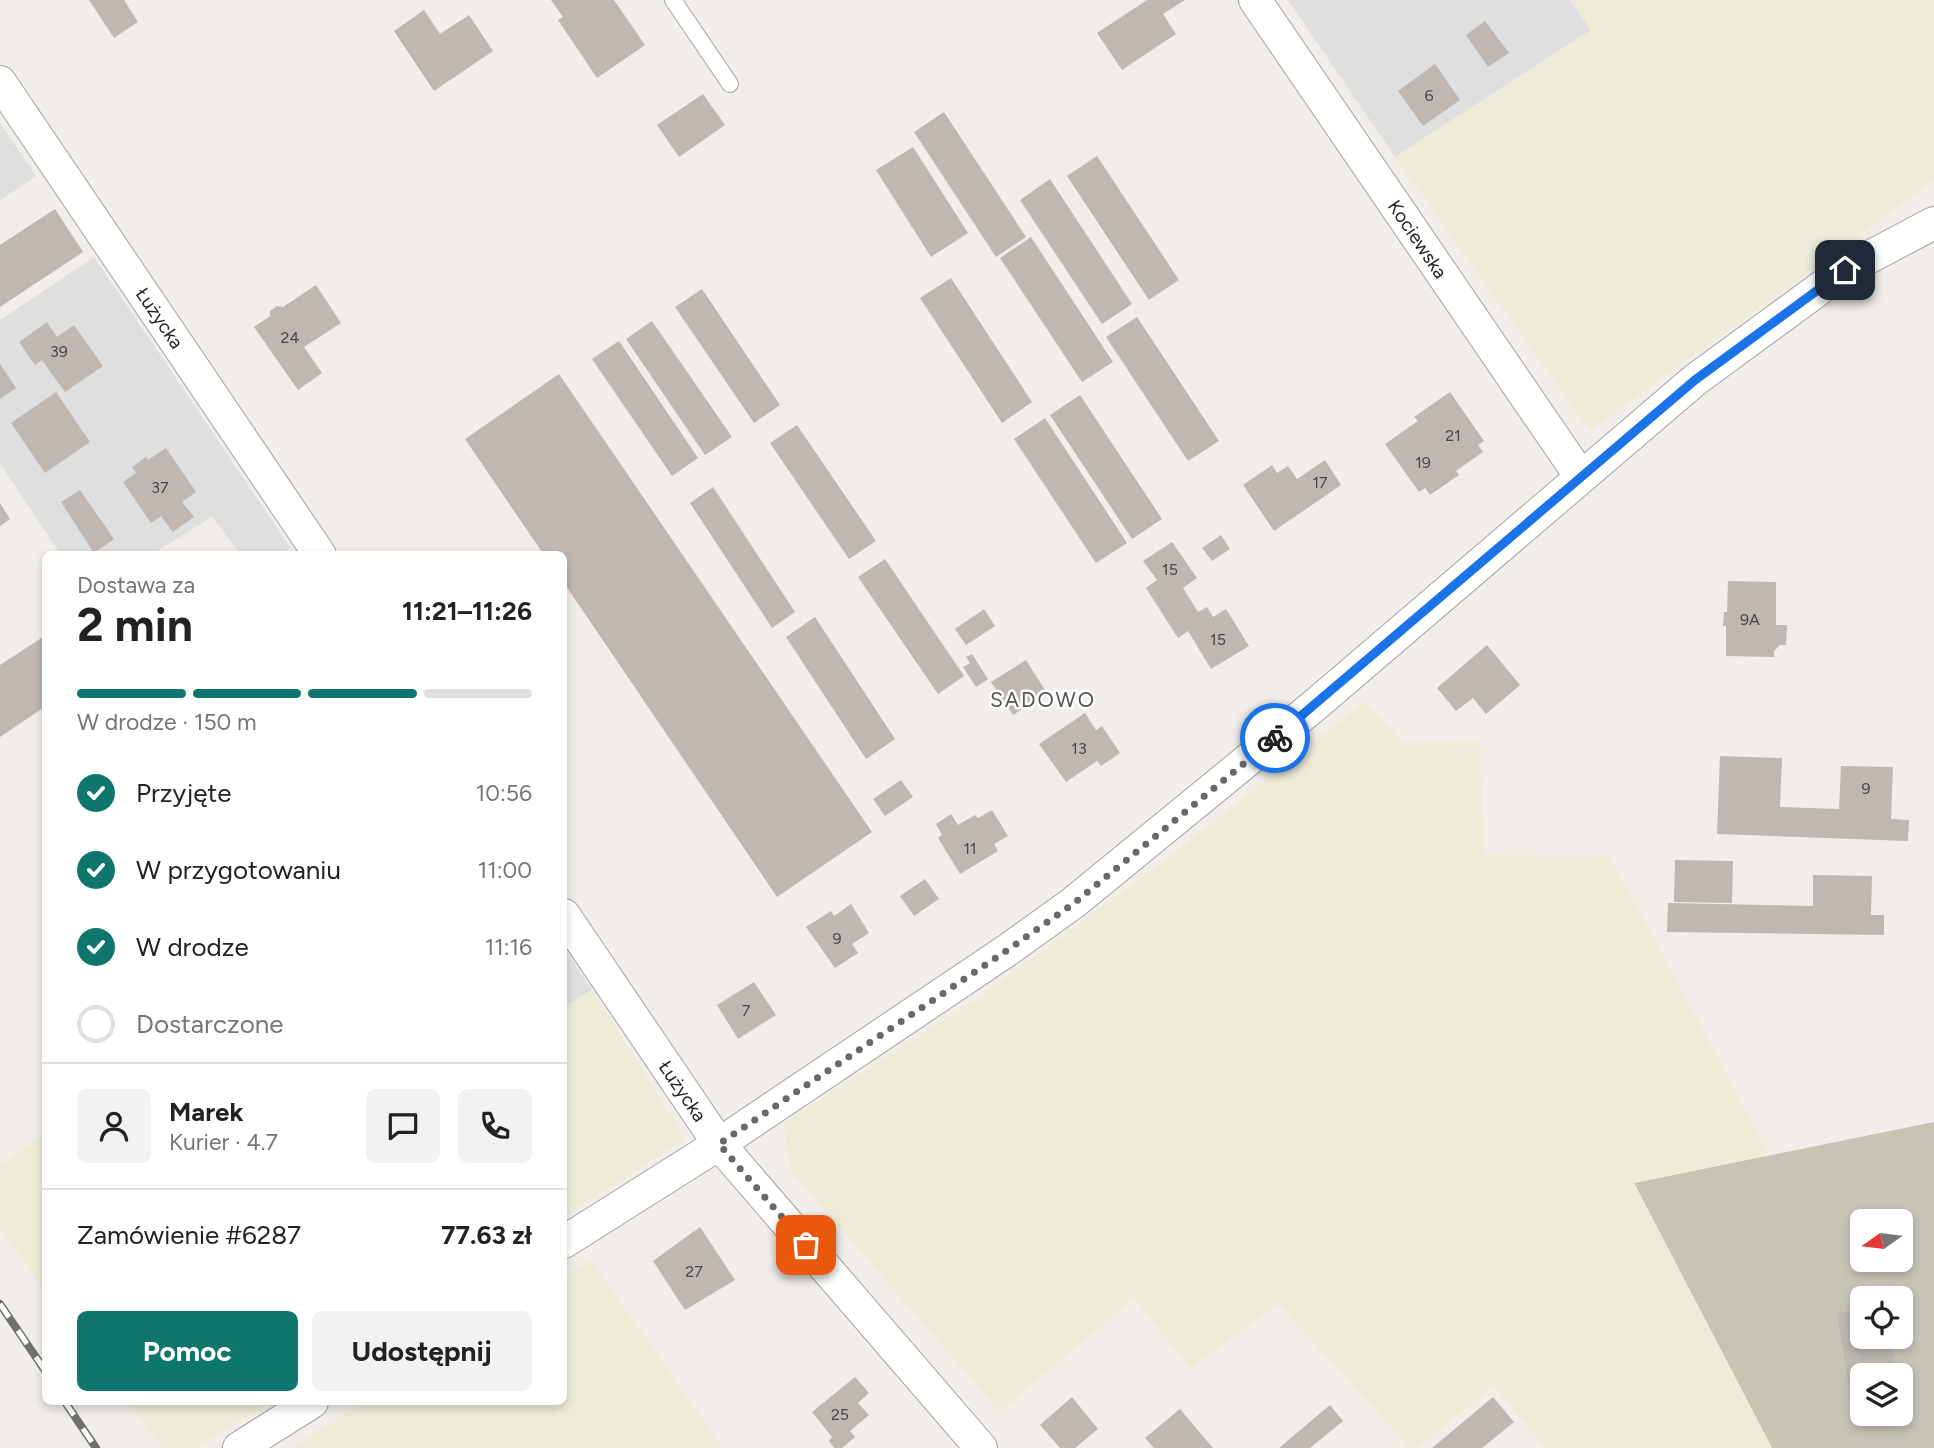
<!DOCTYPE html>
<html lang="pl">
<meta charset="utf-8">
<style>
:root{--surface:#fff;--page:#f2f2f2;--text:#222;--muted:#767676;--line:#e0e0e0;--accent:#0f766e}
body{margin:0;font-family:Figtree,sans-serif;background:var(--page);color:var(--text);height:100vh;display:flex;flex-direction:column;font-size:26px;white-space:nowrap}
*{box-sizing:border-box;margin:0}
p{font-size:23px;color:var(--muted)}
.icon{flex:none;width:38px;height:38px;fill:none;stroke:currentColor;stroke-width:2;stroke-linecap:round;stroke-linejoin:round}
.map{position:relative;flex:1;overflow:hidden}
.sheet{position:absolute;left:42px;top:551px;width:525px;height:854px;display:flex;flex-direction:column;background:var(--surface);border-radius:10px;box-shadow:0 4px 10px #0003}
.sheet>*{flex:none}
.needle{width:46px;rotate:256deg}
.controls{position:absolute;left:1850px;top:1209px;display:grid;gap:14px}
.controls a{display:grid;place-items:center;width:63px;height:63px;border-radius:10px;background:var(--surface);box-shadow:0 4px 10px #0003;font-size:35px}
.pin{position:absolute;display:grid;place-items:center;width:60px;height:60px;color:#fff;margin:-30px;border-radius:14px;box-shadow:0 4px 10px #0006}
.courier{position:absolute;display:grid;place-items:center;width:70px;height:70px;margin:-35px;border:5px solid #1a73e8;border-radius:50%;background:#fff;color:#222;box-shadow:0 2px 9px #0007}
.summary em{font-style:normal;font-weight:700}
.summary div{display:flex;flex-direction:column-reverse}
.summary{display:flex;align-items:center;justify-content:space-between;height:119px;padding:0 35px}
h1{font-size:46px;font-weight:700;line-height:52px}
.bar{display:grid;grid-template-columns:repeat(4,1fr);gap:10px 7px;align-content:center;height:84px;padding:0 35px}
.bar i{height:9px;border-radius:5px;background:var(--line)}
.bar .on{background:var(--accent)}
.bar p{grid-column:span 4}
.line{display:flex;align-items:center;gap:18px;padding:0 35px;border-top:2px solid var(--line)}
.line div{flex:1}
.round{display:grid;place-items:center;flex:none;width:74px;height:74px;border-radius:10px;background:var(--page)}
ol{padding:0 35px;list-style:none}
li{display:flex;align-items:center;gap:21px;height:77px}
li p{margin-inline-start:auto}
li .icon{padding:7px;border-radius:50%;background:var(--accent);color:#fff;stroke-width:4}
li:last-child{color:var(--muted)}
li i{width:38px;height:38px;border:4px solid var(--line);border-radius:50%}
.primary-button{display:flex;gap:14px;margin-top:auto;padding:14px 35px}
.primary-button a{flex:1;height:80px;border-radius:10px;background:var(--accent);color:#fff;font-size:28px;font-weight:700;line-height:80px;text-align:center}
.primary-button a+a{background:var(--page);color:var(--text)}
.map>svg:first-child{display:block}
.residential{fill:#e0dfdf}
.construction{fill:#c5c4b5;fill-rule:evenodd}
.farmland{fill:#ededd7}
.building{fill:#beb7b2}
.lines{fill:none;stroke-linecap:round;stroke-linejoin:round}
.lane-casing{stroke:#a3a3a3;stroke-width:18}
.street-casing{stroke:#a3a3a3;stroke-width:34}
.lane{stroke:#fff;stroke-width:16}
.street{stroke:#fff;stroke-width:32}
.rail-casing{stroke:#707070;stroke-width:8}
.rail{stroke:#fff;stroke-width:5;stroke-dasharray:16;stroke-linecap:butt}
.done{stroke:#6a6968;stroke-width:7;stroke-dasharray:0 12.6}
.route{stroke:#1a73e8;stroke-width:9}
.labels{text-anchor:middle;stroke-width:5;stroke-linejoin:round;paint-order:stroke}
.number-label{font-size:16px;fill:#494746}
.street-label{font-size:19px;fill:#222;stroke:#fff}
.neighbourhood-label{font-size:21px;letter-spacing:2px;fill:#555;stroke:#fff}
</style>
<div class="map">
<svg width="1934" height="1448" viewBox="0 0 1934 1448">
<rect width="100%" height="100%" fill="#f1eee9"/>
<!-- residential -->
<g class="residential">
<path d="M1288,0h282l21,30 -196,127z"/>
<path d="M0,123l36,53 -36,25z"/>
<path d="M94,257l196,290 -8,8h-41l-29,-38 -61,38h-90l-61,-92v-143z"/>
<path d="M564,948l28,42 -28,17z"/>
</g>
<!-- construction -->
<path class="construction" d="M1934,1122v326h-162l-138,-265zM1862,1222h38v38h-38zM1862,1298h38v39h-38zM1862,1376h38v38h-38z"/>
<!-- farmland -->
<g class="farmland">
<path d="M1570,0h364v181l-344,250 -195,-274 196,-127z"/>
<path d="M1366,701l36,41 78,-1 4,114 125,1 57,104 103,195 -135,28 138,265h-227l-51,-62 -76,62h-8l-132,-144 -88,65 -56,-71 -134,114 -209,-240 -7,-49 195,-126 182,-134z"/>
<path d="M592,990l94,149 -122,77v-209z"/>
<path d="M45,1134v156l-45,-62v-63z"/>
<path d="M591,1260l132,188h-432l74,-46h199v-124z"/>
<path d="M128,1402h143l-74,46h-35z"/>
</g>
<!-- building -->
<g class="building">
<path d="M89,0h35l14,22 -24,16z"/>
<path d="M551,0h63l31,45 -48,33 -39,-58 5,-3z"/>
<path d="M1147,0h38l-22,14 13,20 -54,36 -25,-37z"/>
<path d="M424,10l16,24 29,-19 24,36 -59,40 -40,-60z"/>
<path d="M1485,21l24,32 -21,14 -22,-32z"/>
<path d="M1435,64l25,36 -37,26 -25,-35z"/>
<path d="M703,94l22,31 -46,32 -22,-32z"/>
<path d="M944,112l82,125 -30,20 -82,-125z"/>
<path d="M913,147l55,86 -37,24 -55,-87z"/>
<path d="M1097,156l82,124 -30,20 -82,-124z"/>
<path d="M1050,179l82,125 -30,20 -82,-124z"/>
<path d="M55,209l28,43 -83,55v-62z"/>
<path d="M1031,237l82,125 -31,20 -82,-124z"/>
<path d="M951,278l81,124 -30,21 -82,-125z"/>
<path d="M316,285l25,38 -37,24 18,26 -24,17 -44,-63 16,-11v-5l7,-5 6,1z"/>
<path d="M702,289l78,116 -26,18 -79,-116z"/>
<path d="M1137,317l82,124 -31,20 -82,-124z"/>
<path d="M652,321l80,116 -27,18 -79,-116z"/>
<path d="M47,322l10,15 17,-12 29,41 -38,26 -23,-32 -7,5 -16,-23z"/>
<path d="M619,341l79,117 -26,18 -80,-117z"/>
<path d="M0,364l16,24 -16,11z"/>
<path d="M559,374l313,458 -95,65 -213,-314v-28h-20l-79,-116z"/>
<path d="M56,392l34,50 -45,31 -34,-50z"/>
<path d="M1450,392l34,49 -6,4 5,7 -27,19 3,4 -29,20 -5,-7 -6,4 -34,-48 33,-23 -4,-4z"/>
<path d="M1080,395l82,124 -30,20 -82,-124z"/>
<path d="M1045,418l82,125 -31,20 -82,-124z"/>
<path d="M797,425l79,116 -27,18 -79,-116z"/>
<path d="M166,448l30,44 -14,10 12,15 -21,15 -12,-16 -10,7 -28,-41 13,-9 -4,-6 14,-10 2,3z"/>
<path d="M1325,460l16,25 -67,46 -31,-46 29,-20 5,8 11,-7 9,13z"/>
<path d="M713,487l82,125 -23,16 -82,-125z"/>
<path d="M80,490l34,49 -20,14 -33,-51z"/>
<path d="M0,503l10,16 -10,7z"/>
<path d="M1221,535l9,14 -18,12 -10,-13z"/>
<path d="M1172,542l25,36 -14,10 15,24 9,-5 6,10 13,-8 23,37 -38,23 -23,-38 -10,7 -32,-50 11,-8 -14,-19z"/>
<path d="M885,559l79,117 -26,18 -80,-117z"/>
<path d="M1728,581l48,1v43h11l-1,20h-6l-6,6v6l-48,-1v-30h-3l1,-14h3z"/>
<path d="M984,609l11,17 -29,19 -11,-16z"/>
<path d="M815,617l80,122 -29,20 -80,-122z"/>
<path d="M46,635v71l-46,31v-72z"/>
<path d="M1487,645l33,40 -34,29 -13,-16 -17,13 -19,-23z"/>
<path d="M972,654l16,25 -12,8 -13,-20 7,-4 -4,-6z"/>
<path d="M1026,660l21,33 -34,22 -22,-33z"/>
<path d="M1085,713l11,17 6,-4 18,27 -19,13 -4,-5 -31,21 -27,-38z"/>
<path d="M1720,756l62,2 -2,49 59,2 2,-43 52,1 -2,52 18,1 -1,21 -191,-7z"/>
<path d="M901,780l12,17 -28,19 -12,-17z"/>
<path d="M992,810l16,26 -14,8 4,7 -38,23 -22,-36 4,-3 -6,-11 15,-10 7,11 17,-10 3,3z"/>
<path d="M1675,860l58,1 -1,42 -58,-1z"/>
<path d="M1813,875l59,1 -1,39h13v20l-217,-3 1,-29 145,3z"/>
<path d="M925,879l14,20 -25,17 -14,-20z"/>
<path d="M851,904l18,29 -17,11 6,9 -23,15 -29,-41 25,-16 3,5z"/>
<path d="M754,982l22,33 -38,24 -21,-34z"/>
<path d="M700,1227l35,53 -50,30 -32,-49z"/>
<path d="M1862,1309v28h28l7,39h-35v17l-12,2 -13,-82z"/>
<path d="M855,1377l14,16 -11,10 11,12 -19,16 5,6 -13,11h-8l-5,-7 3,-4 -20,-25z"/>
<path d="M1072,1397l26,32 -23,19h-15l-20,-23z"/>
<path d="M1493,1397l21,25 -32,26h-50z"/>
<path d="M1330,1405l13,16 -33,27h-31z"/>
<path d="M1180,1409l33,39h-59l-9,-10z"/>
</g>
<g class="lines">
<defs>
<path id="lane" d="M673,0l57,84"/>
<g id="street">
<path d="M1255,0l326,477"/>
<path d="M0,82l320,473"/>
<path d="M564,915l155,229 262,304"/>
<path d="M564,1242l155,-98 290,-195 64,-46 242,-198 380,-325 150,-110 89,-47"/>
<path d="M239,1448l73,-46"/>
</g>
</defs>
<!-- lane casing -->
<use href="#lane" class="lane-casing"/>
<!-- street casing -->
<use href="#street" class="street-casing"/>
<!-- lane -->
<use href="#lane" class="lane"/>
<!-- street -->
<use href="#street" class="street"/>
<defs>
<g id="rail">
<path d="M0,1304l46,68"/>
<path d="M65,1402l31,46"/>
</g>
</defs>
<!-- rail casing -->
<use href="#rail" class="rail-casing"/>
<!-- rail -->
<use href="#rail" class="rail"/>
</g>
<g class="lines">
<!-- done -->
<path class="done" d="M806,1245l-87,-101 290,-195 64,-45 202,-166"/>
<!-- route -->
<path class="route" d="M1275,738l420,-358 150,-110"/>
</g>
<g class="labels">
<!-- number labels -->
<g class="number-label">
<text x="1429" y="101">6</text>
<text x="290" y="343">24</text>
<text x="59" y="357">39</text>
<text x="1453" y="441">21</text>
<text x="1423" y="468">19</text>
<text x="1320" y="488">17</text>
<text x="160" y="493">37</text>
<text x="1170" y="575">15</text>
<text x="1750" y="625">9A</text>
<text x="1218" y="645">15</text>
<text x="1079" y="754">13</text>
<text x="1866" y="794">9</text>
<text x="970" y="854">11</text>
<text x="837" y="944">9</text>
<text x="746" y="1016">7</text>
<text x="694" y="1277">27</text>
<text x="840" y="1420">25</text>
</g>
<!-- street labels -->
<g class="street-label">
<text transform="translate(1418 239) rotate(56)" y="7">Kociewska</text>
<text transform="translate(160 318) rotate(56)" y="7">Łużycka</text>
<text transform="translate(683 1091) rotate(56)" y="7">Łużycka</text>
</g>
<!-- neighbourhood labels -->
<g class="neighbourhood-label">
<text x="1043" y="707">SADOWO</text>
</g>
</g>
</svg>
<div class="controls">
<a><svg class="needle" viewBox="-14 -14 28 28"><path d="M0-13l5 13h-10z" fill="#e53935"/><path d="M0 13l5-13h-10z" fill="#767676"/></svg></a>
<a><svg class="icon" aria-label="locate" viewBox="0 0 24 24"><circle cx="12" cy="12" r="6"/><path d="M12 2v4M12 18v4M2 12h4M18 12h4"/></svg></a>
<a><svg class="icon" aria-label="layers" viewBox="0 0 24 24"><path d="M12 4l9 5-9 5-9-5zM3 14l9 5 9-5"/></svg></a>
</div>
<div class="pin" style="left:806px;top:1245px;background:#ea580c"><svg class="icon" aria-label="bag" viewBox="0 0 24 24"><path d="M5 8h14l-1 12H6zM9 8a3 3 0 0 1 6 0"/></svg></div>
<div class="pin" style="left:1845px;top:270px;background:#1f2937"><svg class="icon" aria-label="home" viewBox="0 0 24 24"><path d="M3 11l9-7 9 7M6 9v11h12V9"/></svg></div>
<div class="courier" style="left:1275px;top:738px"><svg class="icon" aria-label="bike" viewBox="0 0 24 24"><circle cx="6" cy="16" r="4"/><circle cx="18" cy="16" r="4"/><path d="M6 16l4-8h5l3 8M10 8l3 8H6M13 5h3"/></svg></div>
<section class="sheet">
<div class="summary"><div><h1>2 min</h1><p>Dostawa za</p></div><em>11:21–11:26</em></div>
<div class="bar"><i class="on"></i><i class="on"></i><i class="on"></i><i></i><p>W drodze · 150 m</p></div>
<ol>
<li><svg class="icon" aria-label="check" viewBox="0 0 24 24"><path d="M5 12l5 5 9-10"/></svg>Przyjęte<p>10:56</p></li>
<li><svg class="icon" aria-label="check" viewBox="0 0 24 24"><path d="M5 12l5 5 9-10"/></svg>W przygotowaniu<p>11:00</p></li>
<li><svg class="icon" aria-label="check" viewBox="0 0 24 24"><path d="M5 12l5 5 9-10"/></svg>W drodze<p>11:16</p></li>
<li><i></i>Dostarczone</li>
</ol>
<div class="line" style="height:126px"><a class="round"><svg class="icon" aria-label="person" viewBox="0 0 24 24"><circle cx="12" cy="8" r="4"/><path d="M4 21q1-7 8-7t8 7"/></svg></a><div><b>Marek</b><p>Kurier · 4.7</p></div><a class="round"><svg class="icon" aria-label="chat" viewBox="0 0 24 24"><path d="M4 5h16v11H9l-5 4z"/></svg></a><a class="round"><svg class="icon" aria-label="phone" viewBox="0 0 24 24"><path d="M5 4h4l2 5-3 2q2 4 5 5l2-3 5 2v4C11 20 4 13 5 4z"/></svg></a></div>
<div class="line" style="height:91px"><div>Zamówienie #6287</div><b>77.63 zł</b></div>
<div class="primary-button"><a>Pomoc</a><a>Udostępnij</a></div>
</section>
</div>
